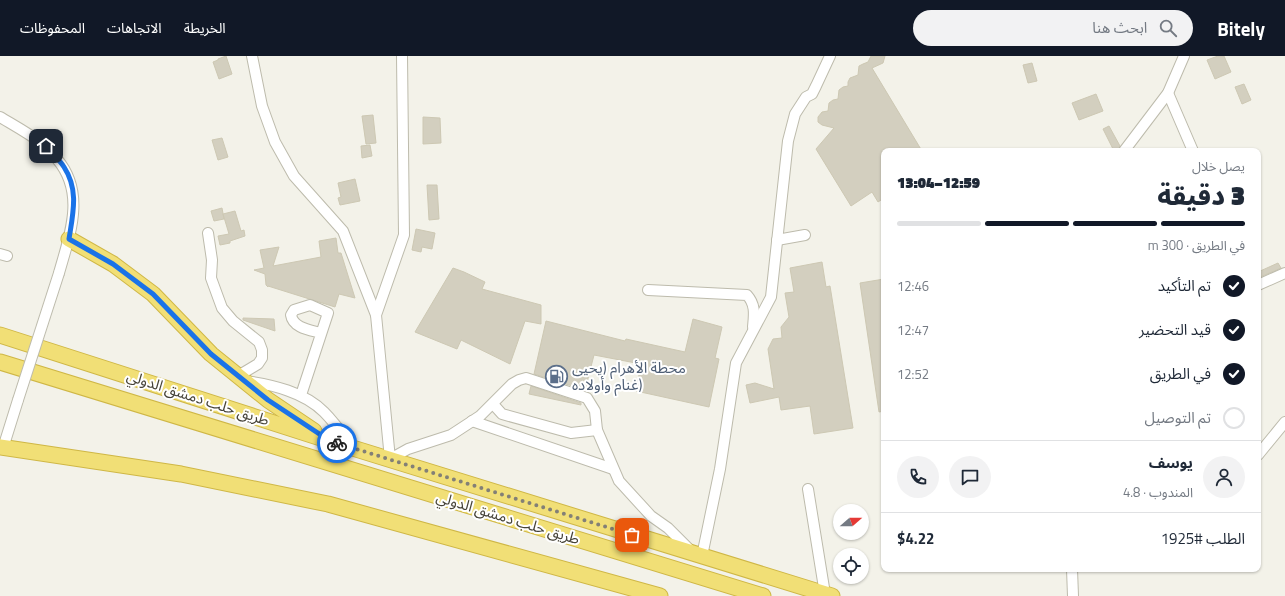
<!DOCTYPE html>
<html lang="ar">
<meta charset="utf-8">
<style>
:root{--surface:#fff;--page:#f2f2f3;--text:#1f2937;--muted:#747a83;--line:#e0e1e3;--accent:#111827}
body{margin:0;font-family:"Titillium Web","Noto Sans Arabic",sans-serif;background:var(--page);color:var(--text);direction:rtl;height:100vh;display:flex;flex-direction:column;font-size:15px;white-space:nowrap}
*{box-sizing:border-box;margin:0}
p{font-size:13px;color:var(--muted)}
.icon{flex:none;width:22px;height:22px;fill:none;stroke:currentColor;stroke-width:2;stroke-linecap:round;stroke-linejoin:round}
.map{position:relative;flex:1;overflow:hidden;direction:ltr}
.drawer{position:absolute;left:881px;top:92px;width:380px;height:424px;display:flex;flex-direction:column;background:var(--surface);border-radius:8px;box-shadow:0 1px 3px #0004;direction:rtl}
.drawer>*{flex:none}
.needle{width:26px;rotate:70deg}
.fabs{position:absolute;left:833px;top:448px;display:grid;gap:8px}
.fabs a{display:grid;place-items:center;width:36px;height:36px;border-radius:50%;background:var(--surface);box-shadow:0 1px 3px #0004;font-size:20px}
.pin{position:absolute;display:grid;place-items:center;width:34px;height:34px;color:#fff;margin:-17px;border-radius:8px;box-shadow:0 2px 6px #0006}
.courier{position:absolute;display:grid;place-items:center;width:40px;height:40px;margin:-20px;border:3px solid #1a73e8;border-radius:50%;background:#fff;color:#222;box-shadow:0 1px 5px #0007}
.head em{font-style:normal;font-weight:800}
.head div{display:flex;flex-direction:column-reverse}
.head{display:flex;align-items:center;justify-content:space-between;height:68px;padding:0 16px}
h1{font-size:26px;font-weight:800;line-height:30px}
.bar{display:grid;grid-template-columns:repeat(4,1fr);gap:6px 4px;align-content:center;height:48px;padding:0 16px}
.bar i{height:5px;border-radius:3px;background:var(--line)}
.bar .current{background:var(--accent)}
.bar p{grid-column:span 4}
.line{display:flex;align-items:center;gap:10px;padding:0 16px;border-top:1px solid var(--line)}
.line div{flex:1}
.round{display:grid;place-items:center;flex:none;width:42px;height:42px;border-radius:21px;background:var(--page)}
ol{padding:0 16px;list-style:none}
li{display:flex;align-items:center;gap:12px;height:44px}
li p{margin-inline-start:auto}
li .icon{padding:4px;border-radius:50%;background:var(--accent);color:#fff;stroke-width:4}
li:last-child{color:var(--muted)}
li i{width:22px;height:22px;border:2px solid var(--line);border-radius:50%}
header{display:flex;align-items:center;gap:24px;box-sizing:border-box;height:56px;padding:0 20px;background:var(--accent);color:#fff}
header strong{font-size:19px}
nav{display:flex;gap:22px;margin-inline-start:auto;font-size:14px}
.search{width:280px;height:36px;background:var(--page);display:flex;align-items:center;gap:10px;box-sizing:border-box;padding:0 14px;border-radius:22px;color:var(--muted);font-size:15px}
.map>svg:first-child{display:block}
.building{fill:#d3cfbf;stroke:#cdc8b3}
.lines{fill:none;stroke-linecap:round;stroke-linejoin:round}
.minor-casing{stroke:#bdbbac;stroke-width:12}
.highway-casing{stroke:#cfb746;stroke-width:17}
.minor{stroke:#fff;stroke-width:10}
.highway{stroke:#f1df76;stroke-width:15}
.minor-bridge-casing{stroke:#bdbbac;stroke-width:12;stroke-linecap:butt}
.minor-bridge{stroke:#fff;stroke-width:10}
.done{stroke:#838076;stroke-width:4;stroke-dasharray:0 7.2}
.route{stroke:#1a73e8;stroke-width:5}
.labels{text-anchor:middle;stroke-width:4;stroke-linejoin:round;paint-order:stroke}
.service-label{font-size:15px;fill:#4e5e75;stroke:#fff;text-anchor:start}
.street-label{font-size:15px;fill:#464338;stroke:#fff}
</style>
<header>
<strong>Bitely</strong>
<div class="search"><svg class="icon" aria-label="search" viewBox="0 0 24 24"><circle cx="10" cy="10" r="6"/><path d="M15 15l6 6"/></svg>ابحث هنا</div>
<nav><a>الخريطة</a><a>الاتجاهات</a><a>المحفوظات</a></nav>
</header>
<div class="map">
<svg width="1285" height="540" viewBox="0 0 1285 540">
<rect width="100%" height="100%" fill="#f3f2e9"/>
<!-- building -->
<g class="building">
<path d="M226,0l6,18 -13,5 -6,-17 5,-2v-1z"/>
<path d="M871,0h14l-2,7 -11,5 50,83h-38v47l-6,4 -6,-10 -21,14 -35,-57 18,-21 -12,-3 -4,-3v-5l4,-5 6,-1 1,-8 4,-3 5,-1 1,-9 4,-3 5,-1v-4l2,-4 8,-3 1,-9 4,-2 5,-2z"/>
<path d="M1218,0h6l7,16 -16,7 -8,-19z"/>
<path d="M1032,7l5,18 -9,2 -5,-18z"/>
<path d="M1244,28l7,16 -9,4 -7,-17z"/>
<path d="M1096,38l7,17 -24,9 -7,-17z"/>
<path d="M373,59l3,28 -10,1 -4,-28z"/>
<path d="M423,61l17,1 1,25 -18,1z"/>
<path d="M1109,70l11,20 -2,5h-4l-11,-22z"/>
<path d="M222,82l6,19 -10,3 -6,-20z"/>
<path d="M370,89l2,11 -10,2 -1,-12z"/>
<path d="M355,123l5,22 -20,4 -2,-7 3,-1 -3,-14z"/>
<path d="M427,129h10l2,34 -10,1z"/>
<path d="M222,152l2,11 -10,2 -3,-10z"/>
<path d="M235,155l6,20 3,-1 1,6 -15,5v2l-10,2 -2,-9 11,-2 -6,-20z"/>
<path d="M416,173l19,4 -3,16 -10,-2 -1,5 -9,-2z"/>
<path d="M336,182l2,15h3l14,45 -16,-4 -4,13 -67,-21v1l-2,-2 -1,-11 -11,-4 10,-2 -4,-18 19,-3 -6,19 48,-9 -2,-16z"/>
<path d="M822,206l4,25 4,-1 23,142 -39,6 -4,-28 -29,4 -2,-13 -29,6 -4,-18 9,-2 19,6 -6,-40 5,-10 9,-1 -1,-11 8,-10 -4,-24 9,-1 -4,-24z"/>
<path d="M1278,207l3,5 -23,10v-6z"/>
<path d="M453,212l11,4 21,10 -3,7 59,16v19l-16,-3 -15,43 -49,-24 -4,9 -42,-17z"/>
<path d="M884,223v132l-5,1 -19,-129z"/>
<path d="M243,262l31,1 1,12 -32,-11z"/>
<path d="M693,263l29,8 -7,31 4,1 -10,48 -73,-16 5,-27 -47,-9 -9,35 -51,-16 12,-53 79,20 1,-2 59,13z"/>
<path d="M531,330l50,17v2l-52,-11z"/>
</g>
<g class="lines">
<defs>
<g id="minor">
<path d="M252,0l10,50 13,36 19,34 49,55 33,84"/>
<path d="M402,0l2,179 -28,80 14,144 18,-10 43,-14 29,-19 32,-32 7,-4 7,-2 61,20 8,13 2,19 22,51 32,35 17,12 23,23"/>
<path d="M1168,37l25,58"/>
<path d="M0,61c15,9 30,17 44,28 5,3 9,9 13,14 29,34 13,75 2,114"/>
<path d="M1124,95l44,-58 16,-37"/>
<path d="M208,177l4,27 -1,18 11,30 11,13 26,21 3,8v8l-4,6 -20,12"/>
<path d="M777,184l28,-5"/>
<path d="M0,198l7,2"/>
<path d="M1258,229l27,-12"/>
<path d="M648,234l99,5c9,10 7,20 6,32"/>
<path d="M246,325c27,4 58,11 78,31 11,11 20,24 29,36"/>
<path d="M301,339l27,-82 -18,-8 -16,5 -3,5c2,13 19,15 30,18"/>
<path d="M493,348l9,10 69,19 26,-3"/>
<path d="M472,365l141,48"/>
<path d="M3,392l15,-48"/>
<path d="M1258,399l27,-33"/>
<path d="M808,433l17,105"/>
<path d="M702,500l18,-87 16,-106 35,-66 17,-156 7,-27 11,-17 6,-3 4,-8 14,-30"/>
<path d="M1072,513l1,27"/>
</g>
<g id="highway">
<path d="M69,183l44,25 40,30 58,60 57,46 46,31"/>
<path d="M0,279l330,106 502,155"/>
<path d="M0,306l763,234"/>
<path d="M0,391l181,27 147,30 332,92"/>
</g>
</defs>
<!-- minor casing -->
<use href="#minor" class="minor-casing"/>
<!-- highway casing -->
<use href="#highway" class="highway-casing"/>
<!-- minor -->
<use href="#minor" class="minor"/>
<!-- highway -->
<use href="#highway" class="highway"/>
<defs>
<path id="minor-bridge" d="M18,344l41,-127"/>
</defs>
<!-- minor-bridge casing -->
<use href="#minor-bridge" class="minor-bridge-casing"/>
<!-- minor-bridge -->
<use href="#minor-bridge" class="minor-bridge"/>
</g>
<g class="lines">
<!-- done -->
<path class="done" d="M337,387l295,92"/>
<!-- route -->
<path class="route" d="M46,90c5,6 13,13 18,21 15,23 9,46 5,72l44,25 40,30 58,60 57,46 62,41 7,2"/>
</g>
<!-- icons -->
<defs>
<symbol id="fuel-ring" viewBox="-11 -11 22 22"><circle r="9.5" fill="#fff" stroke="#5c6f8a" stroke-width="1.5"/><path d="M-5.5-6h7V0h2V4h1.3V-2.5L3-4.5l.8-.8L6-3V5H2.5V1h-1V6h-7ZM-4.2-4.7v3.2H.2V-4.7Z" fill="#5c6f8a"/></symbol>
</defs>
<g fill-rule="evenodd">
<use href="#fuel-ring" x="544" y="308" width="25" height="25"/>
</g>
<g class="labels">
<!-- service labels -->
<g class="service-label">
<text x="572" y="317">محطة الأهرام (يحيى<tspan x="572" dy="17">غنام وأولاده)</tspan></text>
</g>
<!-- street labels -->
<g class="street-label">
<text transform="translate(198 342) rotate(18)" y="5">طريق حلب دمشق الدولي</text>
<text transform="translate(508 462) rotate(17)" y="5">طريق حلب دمشق الدولي</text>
</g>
</g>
</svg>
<div class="fabs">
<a><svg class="needle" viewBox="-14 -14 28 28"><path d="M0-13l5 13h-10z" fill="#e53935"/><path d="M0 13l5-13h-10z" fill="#747a83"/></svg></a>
<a><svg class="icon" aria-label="locate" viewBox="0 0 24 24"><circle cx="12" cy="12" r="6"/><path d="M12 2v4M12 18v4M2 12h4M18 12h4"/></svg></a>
</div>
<div class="pin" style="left:632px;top:479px;background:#ea580c"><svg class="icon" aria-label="bag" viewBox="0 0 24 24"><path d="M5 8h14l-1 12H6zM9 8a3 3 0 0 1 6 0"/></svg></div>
<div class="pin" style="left:46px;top:90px;background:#1f2937"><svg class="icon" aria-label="home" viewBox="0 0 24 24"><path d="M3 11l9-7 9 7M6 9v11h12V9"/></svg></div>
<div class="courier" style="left:337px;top:387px"><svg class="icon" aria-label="bike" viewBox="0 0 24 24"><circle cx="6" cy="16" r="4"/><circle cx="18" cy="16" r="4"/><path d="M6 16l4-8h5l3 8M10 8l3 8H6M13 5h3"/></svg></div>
<section class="drawer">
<div class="head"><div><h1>3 دقيقة</h1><p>يصل خلال</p></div><em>12:59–13:04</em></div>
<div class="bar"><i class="current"></i><i class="current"></i><i class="current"></i><i></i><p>في الطريق · 300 m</p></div>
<ol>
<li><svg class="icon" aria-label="check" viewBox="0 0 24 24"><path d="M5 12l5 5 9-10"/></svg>تم التأكيد<p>12:46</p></li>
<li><svg class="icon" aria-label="check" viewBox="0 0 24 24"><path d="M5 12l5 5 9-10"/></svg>قيد التحضير<p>12:47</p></li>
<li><svg class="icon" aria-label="check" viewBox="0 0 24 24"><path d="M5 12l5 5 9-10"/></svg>في الطريق<p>12:52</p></li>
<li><i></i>تم التوصيل</li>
</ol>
<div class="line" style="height:72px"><a class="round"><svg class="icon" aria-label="person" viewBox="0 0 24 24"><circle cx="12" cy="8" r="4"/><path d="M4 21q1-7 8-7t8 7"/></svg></a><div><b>يوسف</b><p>المندوب · 4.8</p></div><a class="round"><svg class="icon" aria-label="chat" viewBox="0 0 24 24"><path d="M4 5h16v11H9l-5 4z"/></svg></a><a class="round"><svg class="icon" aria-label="phone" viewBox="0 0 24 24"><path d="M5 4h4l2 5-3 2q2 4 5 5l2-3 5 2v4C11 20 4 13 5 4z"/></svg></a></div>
<div class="line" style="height:52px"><div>الطلب #1925</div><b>$4.22</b></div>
</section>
</div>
